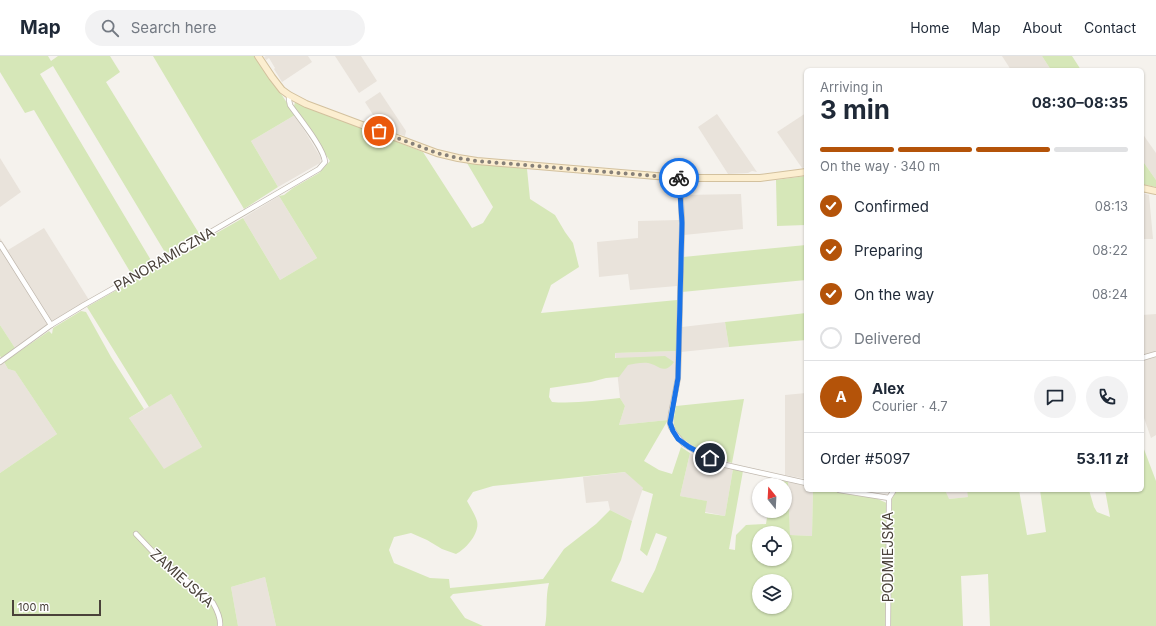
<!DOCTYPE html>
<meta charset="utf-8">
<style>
:root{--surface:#fff;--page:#f2f2f3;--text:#1f2937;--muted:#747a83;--line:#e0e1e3;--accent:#b45309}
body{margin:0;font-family:Inter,sans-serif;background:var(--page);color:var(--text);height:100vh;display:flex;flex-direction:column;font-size:15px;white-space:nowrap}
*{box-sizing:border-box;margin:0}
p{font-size:13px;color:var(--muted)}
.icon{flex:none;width:22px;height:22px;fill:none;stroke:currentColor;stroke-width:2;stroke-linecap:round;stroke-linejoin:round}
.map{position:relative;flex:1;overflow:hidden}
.sheet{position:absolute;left:804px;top:12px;width:340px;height:424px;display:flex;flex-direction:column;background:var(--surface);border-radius:6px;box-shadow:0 1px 3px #0004}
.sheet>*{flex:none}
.needle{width:26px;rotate:342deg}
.tools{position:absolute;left:752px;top:422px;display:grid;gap:8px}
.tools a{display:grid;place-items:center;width:40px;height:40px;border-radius:50%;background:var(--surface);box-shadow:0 1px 3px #0004;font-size:20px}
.scale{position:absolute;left:12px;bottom:10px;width:89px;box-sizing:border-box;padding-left:4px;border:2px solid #4a423a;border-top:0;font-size:11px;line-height:14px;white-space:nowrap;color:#4a423a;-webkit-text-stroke:3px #fff;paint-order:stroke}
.pin{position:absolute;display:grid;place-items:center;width:34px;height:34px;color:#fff;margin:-17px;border:2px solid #fff;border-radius:50%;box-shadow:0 1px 4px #0007}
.courier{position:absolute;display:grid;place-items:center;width:40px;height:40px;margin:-20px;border:3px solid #1a73e8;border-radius:50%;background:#fff;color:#222;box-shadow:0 1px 5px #0007}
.overview em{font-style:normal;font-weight:700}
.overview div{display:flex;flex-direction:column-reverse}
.overview{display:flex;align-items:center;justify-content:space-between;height:68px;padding:0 16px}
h1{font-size:26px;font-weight:700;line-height:30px}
.bar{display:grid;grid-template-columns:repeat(4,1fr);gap:6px 4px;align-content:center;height:48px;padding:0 16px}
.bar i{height:5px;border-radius:3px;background:var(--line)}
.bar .on{background:var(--accent)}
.bar p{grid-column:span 4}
.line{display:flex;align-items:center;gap:10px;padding:0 16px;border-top:1px solid var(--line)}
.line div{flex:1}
.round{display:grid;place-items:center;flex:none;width:42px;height:42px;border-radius:21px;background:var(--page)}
ol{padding:0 16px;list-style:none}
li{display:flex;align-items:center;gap:12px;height:44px}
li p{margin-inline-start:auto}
li .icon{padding:4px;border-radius:50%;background:var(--accent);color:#fff;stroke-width:4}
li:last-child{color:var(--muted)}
li i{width:22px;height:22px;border:2px solid var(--line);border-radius:50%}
header{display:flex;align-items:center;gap:24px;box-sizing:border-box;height:56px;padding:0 20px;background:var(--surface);border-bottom:1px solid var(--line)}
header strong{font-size:19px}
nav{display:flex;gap:22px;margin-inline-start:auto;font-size:14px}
.search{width:280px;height:36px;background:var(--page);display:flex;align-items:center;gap:10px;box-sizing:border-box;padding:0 14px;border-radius:22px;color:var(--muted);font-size:15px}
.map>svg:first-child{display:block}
.residential{fill:#e9e3db}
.green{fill:#d6e7b8;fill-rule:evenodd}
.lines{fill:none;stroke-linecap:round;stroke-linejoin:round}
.street-casing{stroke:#c1b9af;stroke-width:6}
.secondary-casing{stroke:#d3c19e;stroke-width:8}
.street{stroke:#fff;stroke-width:4.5}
.secondary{stroke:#fceed0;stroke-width:6}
.done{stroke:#868079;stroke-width:4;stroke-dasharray:0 7.2}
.route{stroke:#1a73e8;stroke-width:5}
.labels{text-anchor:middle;stroke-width:3;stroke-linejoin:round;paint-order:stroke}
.street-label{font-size:14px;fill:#4a423a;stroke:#fff}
</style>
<header>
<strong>Map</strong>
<div class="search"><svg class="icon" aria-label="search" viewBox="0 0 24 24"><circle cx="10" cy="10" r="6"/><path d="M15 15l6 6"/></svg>Search here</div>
<nav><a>Home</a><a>Map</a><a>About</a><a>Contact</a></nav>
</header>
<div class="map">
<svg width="1156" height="570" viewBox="0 0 1156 570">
<rect width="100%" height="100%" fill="#f5f2ed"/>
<!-- residential -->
<g class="residential">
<path d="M266,0h42l4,6 -30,20 -8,-13 1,-1 -6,-10 -3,2 -2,-3z"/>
<path d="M335,0h26l16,25 -18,12z"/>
<path d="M1002,0h40l9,14h-40z"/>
<path d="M380,36l26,39 -1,5 -23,-7 -17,-27z"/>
<path d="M806,57v54l-4,1 -25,-36z"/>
<path d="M717,58l40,58 -5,-1 -4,2 -20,1 -30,-47z"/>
<path d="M295,59l26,43 -1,5 -42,24 -27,-46z"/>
<path d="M1142,77l14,20v27l-14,-20z"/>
<path d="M0,102l21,34 -21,15z"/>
<path d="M1142,137l7,2 4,44h-11z"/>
<path d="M741,138l2,35 -59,6 -1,-40z"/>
<path d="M279,140l38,62 -37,22 -37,-62z"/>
<path d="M679,164l-2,66 -47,4 -2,-16 -29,3 -2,-35 41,-4v-17z"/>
<path d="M44,172l45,72 -74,48 -15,-23v-87l8,12z"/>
<path d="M1156,258v121l-5,3 -8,-23h-1v-100z"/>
<path d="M725,266l4,25 -48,5 1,-25z"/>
<path d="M676,295l-1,30 -7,39 -49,5 6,-19 -5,-8 -5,-45z"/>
<path d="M0,300l8,13 7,2 42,63 -57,39z"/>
<path d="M806,337v86l-21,-4v-80z"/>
<path d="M171,338l31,53 -38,23 -35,-52z"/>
<path d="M690,397l22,10 21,6 -8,47 -20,-4 1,-11 -26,-5z"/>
<path d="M626,416l17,16 -11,33 -22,-11 -2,-9 -22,2 -3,-26z"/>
<path d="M788,426l18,4v4h7l-1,46 -22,-1z"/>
<path d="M945,434h22l2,7 -21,2z"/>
<path d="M265,521l11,49h-38l-7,-39z"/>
</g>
<!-- green -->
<g class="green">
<path d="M0,0h48l3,5 7,-5h52l10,16 -14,10 94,153 -34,19 -113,-188 -13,8 112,188 -20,13 -98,-165 -9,3 -25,-41z"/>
<path d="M153,0h103l39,59 -44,26 27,46 -34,22z"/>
<path d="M1042,0h30l9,14h-30z"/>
<path d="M295,46l128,50 49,76 11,-5 10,-16 -26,-44 60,6 3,30 25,16 10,17 8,11 6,24 -28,18 -10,28 136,-13 -1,51 -61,2v5l50,-2 9,6c-10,14 -17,2 -26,1 -6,-1 -14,1 -20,2l-9,12 -13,1 -15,4 -41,6 -1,9 3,5c23,2 45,-2 68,-4l5,8 -6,19 49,-5 -24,41 15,9 13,4 9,-27 9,6 -10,43 27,5 -2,12 20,3 8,-47 10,2 -14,78 6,1 1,-15 10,-10 20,-1 2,-13h17v-26h-15l1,-7 17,4 2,53 22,1 1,-46h14l32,6 14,1 16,7 8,-14h48l4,9 19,-2 -1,-7h52l8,45 19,-3 -6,-42h49l5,17 3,5 13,5 -5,-27h37v-46l14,37v145h-166l-2,-52 -12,1 -15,1 2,50h-418c3,-14 0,-29 4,-43l-96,11 -3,3 15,21 18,8h-207l-11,-49 -34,10 7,39h-238v-153l57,-39 -42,-63 -7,-2 -4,-7 45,-31 3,3 1,-6 28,-17 5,1 25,45 33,52 -15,9 35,51 38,-22 -31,-53 -22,13 -62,-100 156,-89 37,62 37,-22 -38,-62 5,-1 9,-7 26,-15 11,-12 -34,-51 -2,-4zM625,416l18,16 -1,2 11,4 -13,56 7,6 9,-23 11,4 -12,33 -12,23 -32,-12 10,-21 11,-39 -22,-11 -14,14 -32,25 -21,30 -93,9 -1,-9 -19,-1 -36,-15 -5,-13 5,-13 17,-4 16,7 15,9 14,5c10,-5 24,-21 21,-33 -2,-7 -7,-14 -10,-20l6,-9 20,-6zM759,477h26v26h-26zM759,525h26v26h-26z"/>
<path d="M1142,104l14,20v7l-14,-3z"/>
<path d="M806,120v49l-29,1 -1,-46z"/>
<path d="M806,189v35l-124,12 1,-35z"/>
<path d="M806,257v27l-77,7 -4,-25z"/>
<path d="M0,269l15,23 -13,10 -2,-2z"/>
<path d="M744,343l-12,64c-16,-5 -55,-20 -58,-38 -1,-6 1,-13 2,-19z"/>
</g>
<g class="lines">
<defs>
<g id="street">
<path d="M680,122l2,45 -4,155 -7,36 -1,9 1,4 5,8 8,9 15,9 22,11 85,19"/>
<path d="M0,188l51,81"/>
<path d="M1142,302l14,-4"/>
<path d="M0,306l51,-37 33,-20 53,-30 182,-106 6,-7c-1,-14 -26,-44 -35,-57l-1,-5v-5"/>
<path d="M839,434l50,8"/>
<path d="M136,478l18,19 59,50c4,7 8,15 7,23"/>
<path d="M888,570l1,-124v-4l5,-8"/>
</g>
<g id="secondary">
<path d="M258,0l14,21 10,13 7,5 17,9 131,49 21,5 19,3 203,17h80l46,-6"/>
<path d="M1142,132l14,3"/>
</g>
</defs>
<!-- street casing -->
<use href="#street" class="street-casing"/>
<!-- secondary casing -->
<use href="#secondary" class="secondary-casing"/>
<!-- street -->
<use href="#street" class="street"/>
<!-- secondary -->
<use href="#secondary" class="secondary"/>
</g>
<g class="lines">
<!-- done -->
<path class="done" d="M379,75l58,22 21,5 19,3 202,17"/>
<!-- route -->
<path class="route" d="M679,122l3,45 -4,155 -8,45 3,8 5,8 11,8 21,11"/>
</g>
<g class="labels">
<!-- street labels -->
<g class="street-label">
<text transform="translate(164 203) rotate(-30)" y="5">PANORAMICZNA</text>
<text transform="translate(888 501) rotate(-90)" y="5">PODMIEJSKA</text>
<text transform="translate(182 522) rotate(42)" y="5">ZAMIEJSKA</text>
</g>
</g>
</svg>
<div class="tools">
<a><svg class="needle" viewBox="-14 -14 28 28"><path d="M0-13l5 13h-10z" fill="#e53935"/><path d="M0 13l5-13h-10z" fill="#747a83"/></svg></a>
<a><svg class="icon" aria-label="locate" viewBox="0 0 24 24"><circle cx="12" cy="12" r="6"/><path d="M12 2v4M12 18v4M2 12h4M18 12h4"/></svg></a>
<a><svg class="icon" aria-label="layers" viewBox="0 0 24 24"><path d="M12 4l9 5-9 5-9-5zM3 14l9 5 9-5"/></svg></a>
</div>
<div class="scale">100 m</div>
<div class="pin" style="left:379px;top:75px;background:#ea580c"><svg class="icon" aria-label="bag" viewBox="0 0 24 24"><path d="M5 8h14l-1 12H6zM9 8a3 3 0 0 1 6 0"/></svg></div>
<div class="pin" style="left:710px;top:402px;background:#1f2937"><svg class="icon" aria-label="home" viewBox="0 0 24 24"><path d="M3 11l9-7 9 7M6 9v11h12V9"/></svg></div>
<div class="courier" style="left:679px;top:122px"><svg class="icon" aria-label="bike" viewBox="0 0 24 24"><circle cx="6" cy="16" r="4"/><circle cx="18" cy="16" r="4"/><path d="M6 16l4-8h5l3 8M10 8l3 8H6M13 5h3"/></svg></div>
<section class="sheet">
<div class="overview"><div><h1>3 min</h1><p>Arriving in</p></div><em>08:30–08:35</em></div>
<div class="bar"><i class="on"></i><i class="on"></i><i class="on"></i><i></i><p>On the way · 340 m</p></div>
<ol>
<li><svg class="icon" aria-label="check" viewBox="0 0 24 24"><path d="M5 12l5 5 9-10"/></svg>Confirmed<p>08:13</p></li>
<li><svg class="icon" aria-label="check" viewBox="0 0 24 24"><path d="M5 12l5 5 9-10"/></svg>Preparing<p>08:22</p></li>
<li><svg class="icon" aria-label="check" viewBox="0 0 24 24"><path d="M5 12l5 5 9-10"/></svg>On the way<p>08:24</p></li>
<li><i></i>Delivered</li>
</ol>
<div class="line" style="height:72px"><b class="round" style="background:var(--accent);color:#fff">A</b><div><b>Alex</b><p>Courier · 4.7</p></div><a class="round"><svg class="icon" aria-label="chat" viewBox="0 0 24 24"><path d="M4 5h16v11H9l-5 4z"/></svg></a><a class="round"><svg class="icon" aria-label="phone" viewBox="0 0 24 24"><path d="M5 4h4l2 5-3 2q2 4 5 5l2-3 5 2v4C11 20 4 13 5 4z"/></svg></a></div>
<div class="line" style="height:52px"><div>Order #5097</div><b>53.11 zł</b></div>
</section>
</div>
